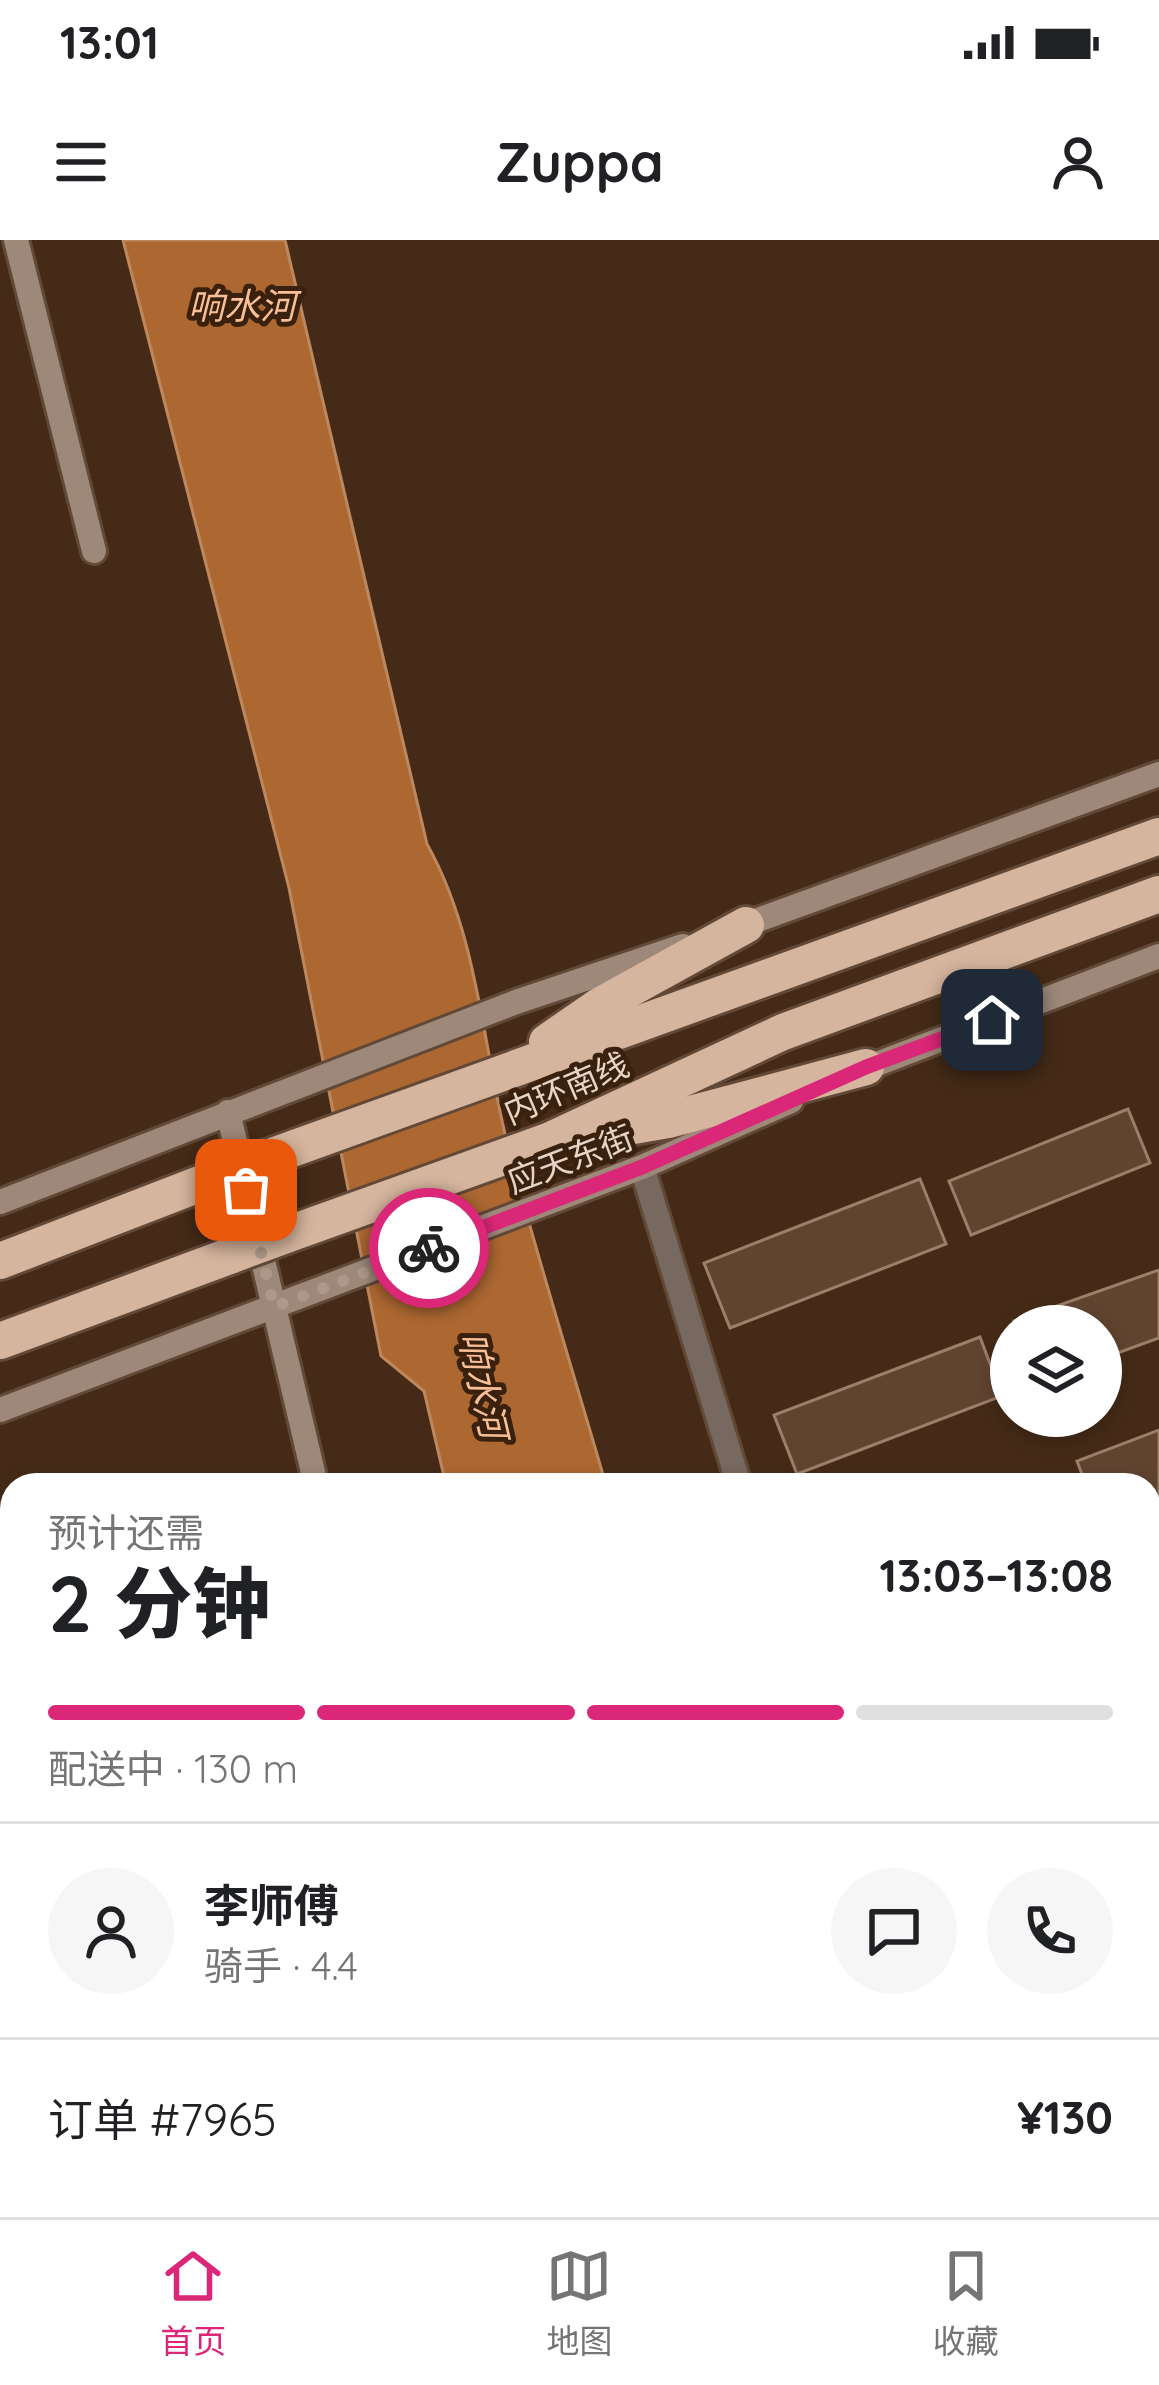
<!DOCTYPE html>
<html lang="zh">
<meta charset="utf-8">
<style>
:root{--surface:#fff;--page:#f6f6f6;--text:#202124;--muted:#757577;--line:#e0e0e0;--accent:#db2777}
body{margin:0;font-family:Quicksand,"Noto Sans SC",sans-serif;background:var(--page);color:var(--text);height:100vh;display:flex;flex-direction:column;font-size:45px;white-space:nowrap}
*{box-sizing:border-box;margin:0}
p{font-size:39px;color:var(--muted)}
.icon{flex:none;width:66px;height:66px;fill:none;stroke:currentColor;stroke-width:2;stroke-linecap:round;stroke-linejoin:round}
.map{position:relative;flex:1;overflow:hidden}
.details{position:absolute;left:0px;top:1233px;width:1161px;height:744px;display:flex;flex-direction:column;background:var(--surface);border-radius:36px 36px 0 0;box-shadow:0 6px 18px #0003}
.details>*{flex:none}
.fabs{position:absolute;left:990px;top:1065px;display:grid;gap:24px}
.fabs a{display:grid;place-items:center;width:132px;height:132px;border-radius:50%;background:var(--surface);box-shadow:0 6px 18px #0003;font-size:60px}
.pin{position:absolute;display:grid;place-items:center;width:102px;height:102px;color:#fff;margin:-51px;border-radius:24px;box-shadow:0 6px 18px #0006}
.courier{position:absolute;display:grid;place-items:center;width:120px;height:120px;margin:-60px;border:9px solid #db2777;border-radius:50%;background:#fff;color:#222;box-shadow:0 3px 15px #0007}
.overview em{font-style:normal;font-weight:800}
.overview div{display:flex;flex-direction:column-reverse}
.overview{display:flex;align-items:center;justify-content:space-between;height:204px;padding:0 48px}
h1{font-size:78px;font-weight:800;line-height:90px}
.bar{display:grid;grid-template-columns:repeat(4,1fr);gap:18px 12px;align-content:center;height:144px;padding:0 48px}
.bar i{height:15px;border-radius:9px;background:var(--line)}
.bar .on{background:var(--accent)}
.bar p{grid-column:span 4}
.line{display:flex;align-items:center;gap:30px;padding:0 48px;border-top:3px solid var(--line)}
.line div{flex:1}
.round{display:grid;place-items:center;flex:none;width:126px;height:126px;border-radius:63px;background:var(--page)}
.status{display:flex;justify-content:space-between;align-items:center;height:84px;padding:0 60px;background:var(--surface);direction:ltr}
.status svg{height:33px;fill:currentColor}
header{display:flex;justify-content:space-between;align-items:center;height:156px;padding:0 48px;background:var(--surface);font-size:54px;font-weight:800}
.dock{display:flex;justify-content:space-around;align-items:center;height:168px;border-top:3px solid var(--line);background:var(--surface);font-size:33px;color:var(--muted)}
.dock a{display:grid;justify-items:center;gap:6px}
.dock .on{color:var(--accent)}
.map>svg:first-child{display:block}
.water{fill:#ad6832;stroke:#be885f;stroke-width:3}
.building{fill:#604430;stroke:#9d7e68;stroke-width:3}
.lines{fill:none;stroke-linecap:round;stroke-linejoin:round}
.street-casing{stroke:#624937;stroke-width:30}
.secondary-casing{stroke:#624937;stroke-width:30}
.highway-casing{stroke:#624937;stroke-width:42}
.street{stroke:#776960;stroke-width:24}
.secondary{stroke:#9d8879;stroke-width:24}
.highway{stroke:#d6b59e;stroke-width:36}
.highway-bridge-casing{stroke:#624937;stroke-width:42;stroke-linecap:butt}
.highway-bridge{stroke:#d6b59e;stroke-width:36}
.done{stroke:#ad998a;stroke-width:12;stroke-dasharray:0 21.6}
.route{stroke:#db2777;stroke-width:15}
.labels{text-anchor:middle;stroke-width:10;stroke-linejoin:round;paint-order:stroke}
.street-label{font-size:33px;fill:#e5d4c8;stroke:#3a210d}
.water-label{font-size:36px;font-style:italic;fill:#f9bf97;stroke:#3a210d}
</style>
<div class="status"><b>13:01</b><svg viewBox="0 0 49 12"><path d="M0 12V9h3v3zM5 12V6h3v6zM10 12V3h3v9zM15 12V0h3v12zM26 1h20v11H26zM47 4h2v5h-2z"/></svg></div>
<header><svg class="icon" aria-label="menu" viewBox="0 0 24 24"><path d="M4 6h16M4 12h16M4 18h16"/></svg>Zuppa<svg class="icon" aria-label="person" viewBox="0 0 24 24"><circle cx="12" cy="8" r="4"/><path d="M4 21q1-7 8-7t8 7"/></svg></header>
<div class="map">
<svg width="1159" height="1977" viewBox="0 0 1159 1977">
<rect width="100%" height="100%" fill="#452b17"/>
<!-- water -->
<g class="water">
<path d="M123,0h162l142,604c51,91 55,199 80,298 30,115 66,229 99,343h-160l-22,-94 -43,-35 -92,-468z"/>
<path d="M606,1965h207l4,12h-208z"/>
</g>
<!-- building -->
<g class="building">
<path d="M1128,869l22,54 -179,72 -22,-54z"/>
<path d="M920,939l26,65 -216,84 -26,-65z"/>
<path d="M1159,1030v68l-58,21v-33h-85l-2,-5z"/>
<path d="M980,1097l22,59 -205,78 -23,-59z"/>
<path d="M1159,1190v70l-10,4v-19h-63l-9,-24z"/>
<path d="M1149,1525l10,26v16l-10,4z"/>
<path d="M1159,1681v68l-10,3v-67z"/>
<path d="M1159,1834v65l-10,3v-65z"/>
</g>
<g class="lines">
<defs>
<g id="street">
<path d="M642,927l97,318"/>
<path d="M959,1965l4,12"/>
<path d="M1152,1977l7,-2"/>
</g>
<g id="secondary">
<path d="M16,0l78,311"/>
<path d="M733,689l426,-155"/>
<path d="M856,832l303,-116"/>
<path d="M228,872l88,373"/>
<path d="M0,962l516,-200 167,-56"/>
<path d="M0,1170l642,-243 149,-66"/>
<path d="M486,1965l2,12"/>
</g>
<g id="highway">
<path d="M547,802l52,-36 147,-81"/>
<path d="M599,892l69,-12 198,-53"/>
<path d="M267,918l892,-322"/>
<path d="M286,995l262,-94 235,-109 376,-138"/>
<path d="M0,1021l215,-83"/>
<path d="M0,1101l232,-86"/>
</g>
</defs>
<!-- street casing -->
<use href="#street" class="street-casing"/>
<!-- secondary casing -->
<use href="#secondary" class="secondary-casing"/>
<!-- highway casing -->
<use href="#highway" class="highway-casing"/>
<!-- street -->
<use href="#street" class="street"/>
<!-- secondary -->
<use href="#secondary" class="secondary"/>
<!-- highway -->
<use href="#highway" class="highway"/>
<defs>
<g id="highway-bridge">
<path d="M215,938l52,-20"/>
<path d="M232,1015l54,-20"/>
</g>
</defs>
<!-- highway-bridge casing -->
<use href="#highway-bridge" class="highway-bridge-casing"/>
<!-- highway-bridge -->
<use href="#highway-bridge" class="highway-bridge"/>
</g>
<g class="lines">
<!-- done -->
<path class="done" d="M246,950l28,117 155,-59"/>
<!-- route -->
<path class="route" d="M429,1008l213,-81 224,-100 126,-47"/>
</g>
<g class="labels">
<!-- street labels -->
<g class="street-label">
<text transform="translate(566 848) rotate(-23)" y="12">内环南线</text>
<text transform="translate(570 919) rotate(-21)" y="12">应天东街</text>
</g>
<!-- water labels -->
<g class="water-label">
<text x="242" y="79">响水河</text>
<text transform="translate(483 1145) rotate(77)" y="13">响水河</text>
</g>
</g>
</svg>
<div class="fabs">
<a><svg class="icon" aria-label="layers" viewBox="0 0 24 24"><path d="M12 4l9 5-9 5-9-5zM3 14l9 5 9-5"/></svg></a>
</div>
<div class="pin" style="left:246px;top:950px;background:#ea580c"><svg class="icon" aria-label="bag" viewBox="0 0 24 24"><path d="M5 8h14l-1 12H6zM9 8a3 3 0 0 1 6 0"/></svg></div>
<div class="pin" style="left:992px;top:780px;background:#1f2937"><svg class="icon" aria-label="home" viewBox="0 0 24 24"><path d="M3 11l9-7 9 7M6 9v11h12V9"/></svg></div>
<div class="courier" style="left:429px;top:1008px"><svg class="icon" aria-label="bike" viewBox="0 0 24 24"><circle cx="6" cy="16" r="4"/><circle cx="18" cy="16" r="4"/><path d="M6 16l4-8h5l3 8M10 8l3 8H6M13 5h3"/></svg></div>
<section class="details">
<div class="overview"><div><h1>2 分钟</h1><p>预计还需</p></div><em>13:03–13:08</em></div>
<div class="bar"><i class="on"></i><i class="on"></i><i class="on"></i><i></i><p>配送中 · 130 m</p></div>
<div class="line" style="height:216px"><a class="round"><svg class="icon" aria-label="person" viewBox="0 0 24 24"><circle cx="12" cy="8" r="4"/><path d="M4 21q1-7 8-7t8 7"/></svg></a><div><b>李师傅</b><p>骑手 · 4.4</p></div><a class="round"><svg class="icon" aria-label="chat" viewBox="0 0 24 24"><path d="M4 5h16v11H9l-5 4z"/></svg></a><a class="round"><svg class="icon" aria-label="phone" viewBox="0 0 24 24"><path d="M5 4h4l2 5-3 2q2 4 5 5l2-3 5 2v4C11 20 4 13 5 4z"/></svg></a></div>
<div class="line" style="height:156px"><div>订单 #7965</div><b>¥130</b></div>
</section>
</div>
<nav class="dock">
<a class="on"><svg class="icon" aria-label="home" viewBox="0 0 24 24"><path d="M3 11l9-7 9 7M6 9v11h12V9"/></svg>首页</a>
<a><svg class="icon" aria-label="map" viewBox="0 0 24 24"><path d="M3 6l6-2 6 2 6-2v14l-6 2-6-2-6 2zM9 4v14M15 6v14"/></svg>地图</a>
<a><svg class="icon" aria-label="saved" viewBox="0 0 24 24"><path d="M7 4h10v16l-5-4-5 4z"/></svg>收藏</a>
</nav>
